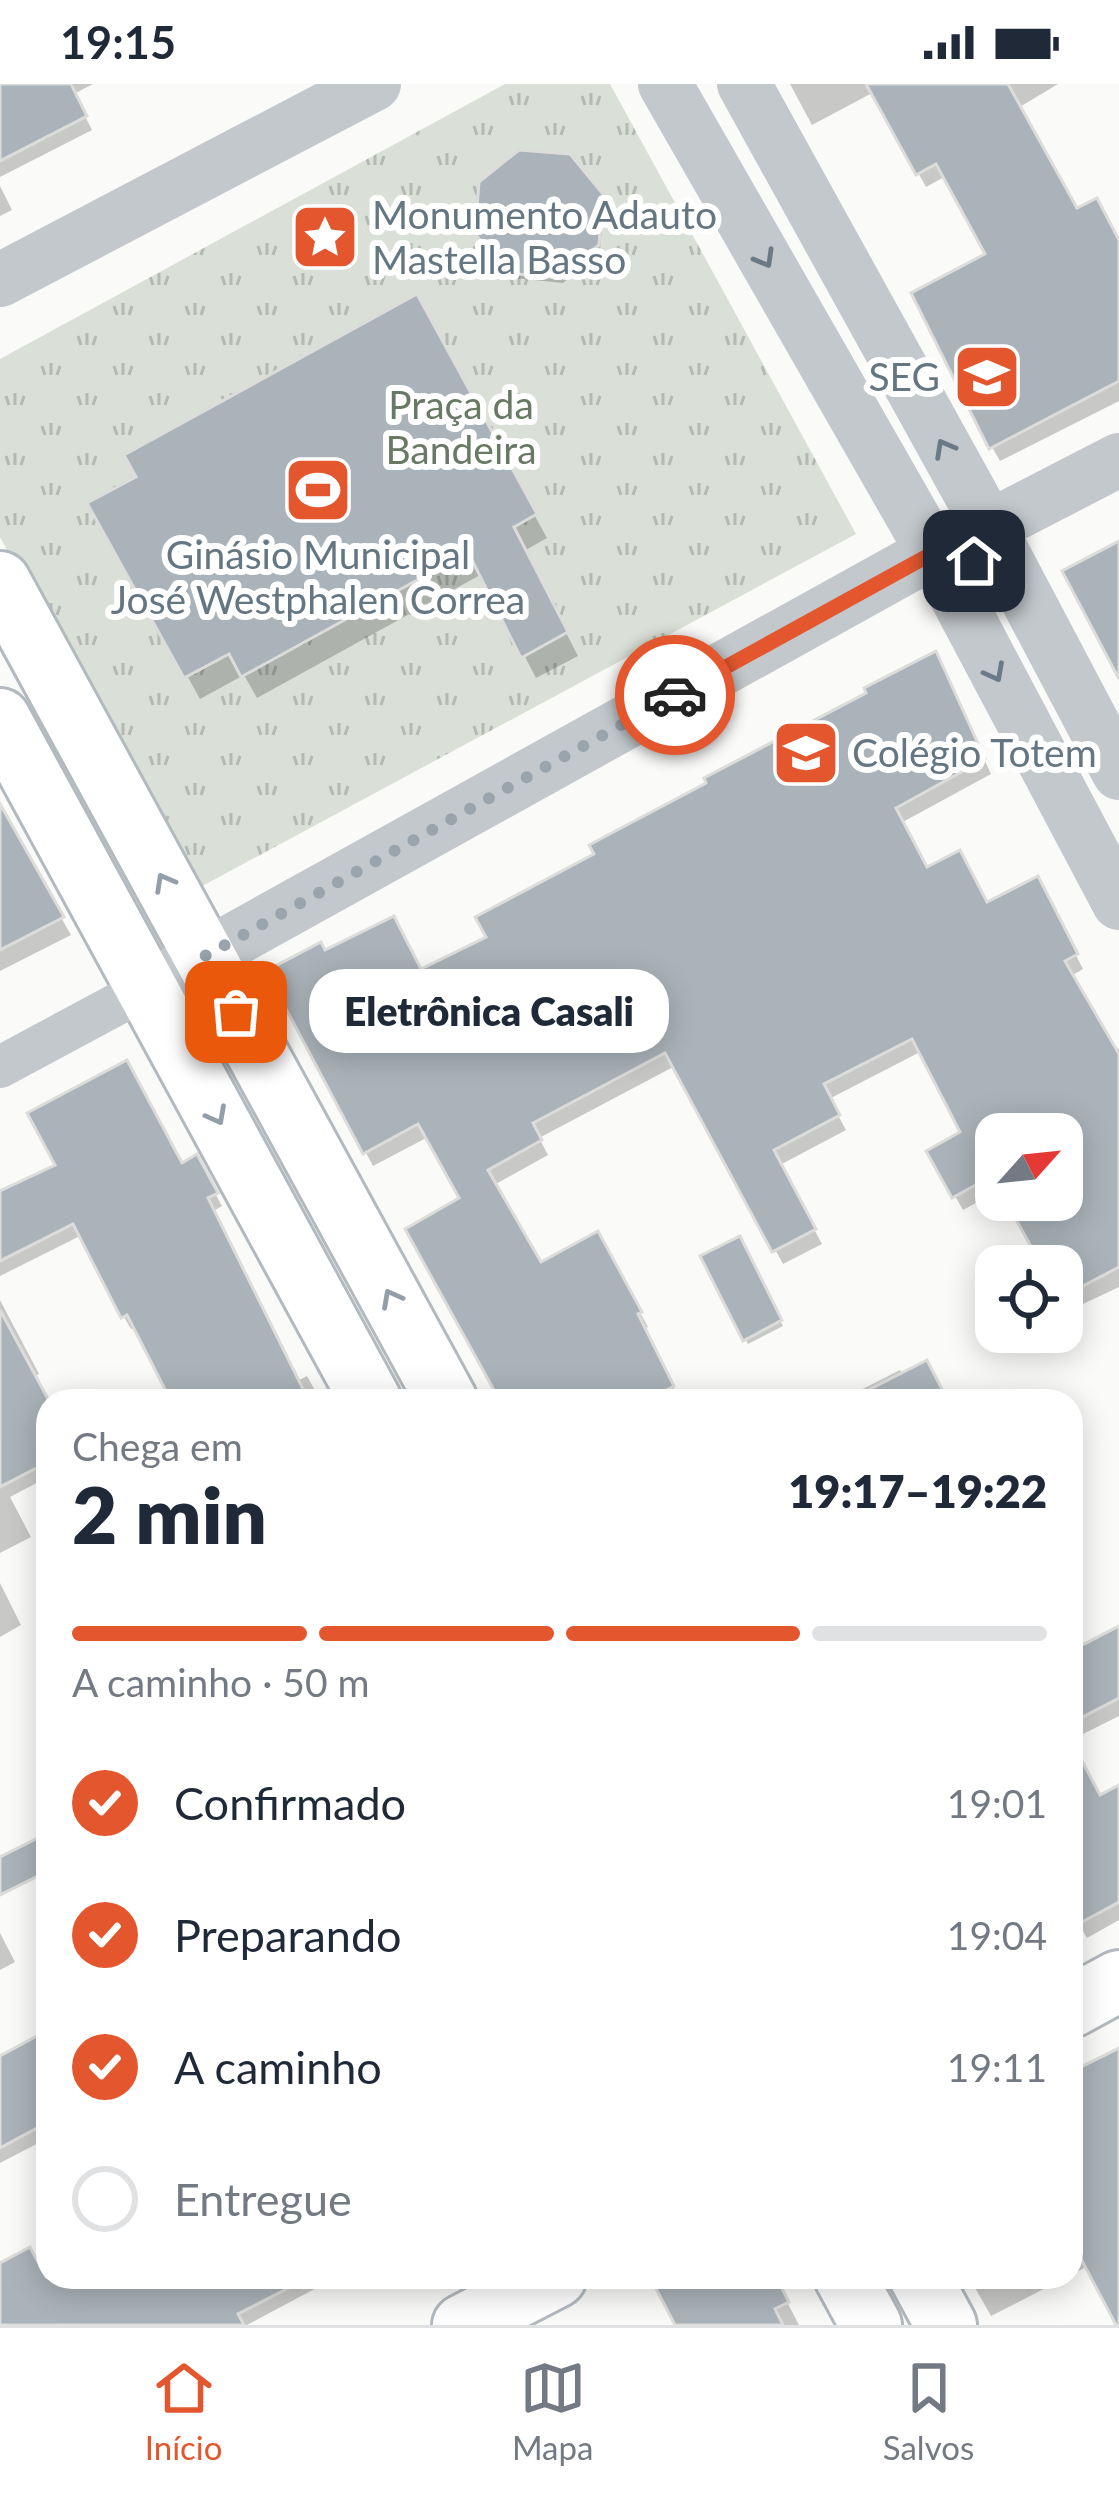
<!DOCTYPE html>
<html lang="pt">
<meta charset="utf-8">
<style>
:root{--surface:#fff;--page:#f6f6f7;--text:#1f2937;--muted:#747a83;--line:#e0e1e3;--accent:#e4572e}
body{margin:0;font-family:Lato,sans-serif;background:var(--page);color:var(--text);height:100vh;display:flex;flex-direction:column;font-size:45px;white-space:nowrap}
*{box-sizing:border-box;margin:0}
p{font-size:39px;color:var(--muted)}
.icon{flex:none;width:66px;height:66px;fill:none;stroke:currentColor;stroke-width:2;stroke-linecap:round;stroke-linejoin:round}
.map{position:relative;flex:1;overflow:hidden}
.side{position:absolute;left:36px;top:1305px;width:1047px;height:900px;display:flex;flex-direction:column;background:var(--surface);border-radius:36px;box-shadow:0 6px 30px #0003}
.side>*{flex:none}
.needle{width:78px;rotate:63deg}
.fabs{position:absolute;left:975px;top:1029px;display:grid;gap:24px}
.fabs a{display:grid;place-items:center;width:108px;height:108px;border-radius:24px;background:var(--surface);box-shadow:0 6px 30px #0003;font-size:60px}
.pin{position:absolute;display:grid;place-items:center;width:102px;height:102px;color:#fff;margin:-51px;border-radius:24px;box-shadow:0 6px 18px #0006}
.courier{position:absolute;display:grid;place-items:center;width:120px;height:120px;margin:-60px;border:9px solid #e4572e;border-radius:50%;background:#fff;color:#222;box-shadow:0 3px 15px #0007}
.bubble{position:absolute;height:84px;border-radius:36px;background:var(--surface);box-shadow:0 6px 30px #0003;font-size:39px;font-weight:800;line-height:84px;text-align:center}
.summary em{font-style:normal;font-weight:800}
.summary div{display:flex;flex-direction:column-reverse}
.summary{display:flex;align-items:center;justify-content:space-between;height:204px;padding:0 36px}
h1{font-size:78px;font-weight:800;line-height:90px}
.bar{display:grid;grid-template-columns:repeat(4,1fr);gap:18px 12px;align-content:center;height:144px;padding:0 36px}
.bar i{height:15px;border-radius:9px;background:var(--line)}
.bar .current{background:var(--accent)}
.bar p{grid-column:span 4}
ol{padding:0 36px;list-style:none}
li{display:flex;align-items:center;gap:36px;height:132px}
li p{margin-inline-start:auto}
li .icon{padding:12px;border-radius:50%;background:var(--accent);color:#fff;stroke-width:4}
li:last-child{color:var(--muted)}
li i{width:66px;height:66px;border:6px solid var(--line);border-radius:50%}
.status{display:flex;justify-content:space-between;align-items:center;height:84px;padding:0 60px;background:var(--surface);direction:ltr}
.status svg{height:33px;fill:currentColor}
.tabs{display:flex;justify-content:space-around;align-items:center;height:168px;border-top:3px solid var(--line);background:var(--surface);font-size:33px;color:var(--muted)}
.tabs a{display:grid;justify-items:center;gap:6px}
.tabs .current{color:var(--accent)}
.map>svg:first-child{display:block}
.grass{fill:url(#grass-tufts)}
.shadow{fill:#0003}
.building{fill:#aab3b9;stroke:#dcdcda;stroke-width:3}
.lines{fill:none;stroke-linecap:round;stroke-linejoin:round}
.secondary-casing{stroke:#b3babf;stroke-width:66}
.minor{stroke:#c3c8cc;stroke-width:42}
.tertiary{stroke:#c3c8cc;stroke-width:54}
.secondary{stroke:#fff;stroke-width:60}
.oneway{stroke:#6a7a87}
.oneway2{stroke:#939fa8}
.done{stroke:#99a4ac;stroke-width:12;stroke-dasharray:0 21.6}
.route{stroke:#e4572e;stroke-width:15}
.labels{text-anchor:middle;stroke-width:12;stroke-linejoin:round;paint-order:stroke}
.poi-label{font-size:39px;fill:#657683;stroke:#fff;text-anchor:start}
.park-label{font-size:39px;fill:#687a64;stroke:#fff}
</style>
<div class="status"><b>19:15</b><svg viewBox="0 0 49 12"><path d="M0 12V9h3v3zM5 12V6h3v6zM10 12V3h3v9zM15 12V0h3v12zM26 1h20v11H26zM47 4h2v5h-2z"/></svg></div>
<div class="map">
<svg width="1119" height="2241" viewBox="0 0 1119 2241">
<defs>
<pattern id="grass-tufts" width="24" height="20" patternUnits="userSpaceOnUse" patternTransform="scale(3)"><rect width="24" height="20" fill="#dadfd7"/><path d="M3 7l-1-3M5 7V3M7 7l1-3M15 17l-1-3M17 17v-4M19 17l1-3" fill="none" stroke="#b4b9b4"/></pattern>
</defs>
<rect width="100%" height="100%" fill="#fafaf8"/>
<!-- grass -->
<path class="grass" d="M505,0h105l246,450 -663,357 -193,-354v-178z"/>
<!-- shadow -->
<g class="shadow">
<path d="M0,0h93l-19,10 18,36 -92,47z"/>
<path d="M790,0h268l-40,24 58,104 43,30v159l-119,60 -8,-14 -3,-192 -43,-79 -20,11 -52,-95 -62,33z"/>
<path d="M0,102l12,24 -12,6z"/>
<path d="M601,111l3,7 -4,49 -37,32 -49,-5 -32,-38z"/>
<path d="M416,214l131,240 -23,13 54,105 -42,22 -54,-104 -225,124 -13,-23 -44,24 -108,-195 48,-26z"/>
<path d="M943,585l48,105 -90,49 25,48 60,34 59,-11 38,75 -12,7 43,75 5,-3v239l-57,27v-48h-31l19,-10 -41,-56h53v-66h-66v58l-33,18 -33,-58 34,-19 -42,-82 -93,48 17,31 -66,35 42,79 -39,20 -108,-198 -136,72 9,17 -54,30 46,81 57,-31 51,92 -5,2 37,72h-179l-38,-201 -35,-63 -55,29 -103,-193 54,-19 97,19 69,-35z"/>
<path d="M14,751l57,100 -71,36v-132z"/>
<path d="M196,1075l26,47 -10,6 85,169 10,-5 14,25h-170l18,-9 -33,-65 -5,2 -7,-12 -42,-82 -82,41v-81l181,-28z"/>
<path d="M739,1156l44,86 -35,18 -44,-86z"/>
<path d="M0,1216l39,74 -28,15 -11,-20z"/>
<path d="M900,1286l3,6 42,25h-106z"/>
<path d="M48,1321v72l-38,20 21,40 -31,16v-141z"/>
<path d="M0,1499l21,42 -21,12z"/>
<path d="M1119,1559v73l-48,24v-75z"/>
<path d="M1071,1661l29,54 19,-10v131l-32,18 -4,-7 -12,7z"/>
<path d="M0,1849l15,29 -15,8z"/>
<path d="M48,1950v104l-48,25v-104z"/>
<path d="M1119,1967v274h-5l4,-2 -30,-57 -17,9v-200z"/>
<path d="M48,2169v24h289l-90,48h-238l-9,-17v-42l34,-6z"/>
<path d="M665,2193h109l25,48h-121z"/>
<path d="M969,2193h98l-76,39z"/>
</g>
<!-- building -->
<g class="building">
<path d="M0,0h71l16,32 -87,45z"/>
<path d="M866,0h142l69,124 20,-10 22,42v141l-130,68 -78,-156 74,-39 -49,-90 -20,11z"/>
<path d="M519,66l51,4 33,40 -4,51 -39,33 -52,-5 -33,-39 4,-52z"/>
<path d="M417,210l120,220 -23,13 54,105 -47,26 -53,-106 -227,125 -12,-23 -45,24 -97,-175 49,-26 -12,-22z"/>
<path d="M1119,457v138l-57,-108z"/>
<path d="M936,567l49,108 -89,49 31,59 33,-17 27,52 51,-26 40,78 -13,7 54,93v213l-57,30v-31h-20l-37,-66h57v-66h-66v49l-4,-7 -40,22 -26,-47 34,-19 -48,-93 -88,45 16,31 -66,35 42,79 -44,23 -107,-199 -132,70 9,17 -54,30 53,92 57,-31 44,81 -4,2 36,72 -28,15h-146l-95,-172 54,-31 -41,-74 -55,30 -97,-183 55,-29 4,8 69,-34 27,53 65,-32 -11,-20 119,-63 -5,-9 117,-62 -2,-5 162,-85 -2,-5z"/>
<path d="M0,720l64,113 -64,33z"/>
<path d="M127,976l55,103 15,-9 21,39 -10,5 101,203h-138l-44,-86 -6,3 -48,-94 -73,37v-70l55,-26 -28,-52z"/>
<path d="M740,1152l42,84 -39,21 -43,-85z"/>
<path d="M0,1226l48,89v63l-48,25z"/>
<path d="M927,1276l21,41h-101z"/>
<path d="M1119,1542v72l-48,25v-72z"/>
<path d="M1071,1656l29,55 19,-10v117l-48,26z"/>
<path d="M48,1749v38l-48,24v-38z"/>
<path d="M48,1946v92l-48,26v-92z"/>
<path d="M1119,1964v277h-3l-45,-85v-168z"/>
<path d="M30,2163l16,30h264l-72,37 6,11h-244v-62z"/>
<path d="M650,2193h126l13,25 -14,7 8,16h-108z"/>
</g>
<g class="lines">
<defs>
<g id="secondary">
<path d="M0,498l447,819"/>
<path d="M0,635l371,682"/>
<path d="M1071,1923l48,-26"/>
<path d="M845,2193l26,48"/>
<path d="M920,2193l26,48"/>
<path d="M463,2241l93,-48"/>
</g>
</defs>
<!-- secondary casing -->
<use href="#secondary" class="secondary-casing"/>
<!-- minor -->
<path class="minor" d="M0,983l147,-79"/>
<!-- tertiary -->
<g class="tertiary">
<path d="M665,0l268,468 186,351"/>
<path d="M744,0l245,443 130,246"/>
<path d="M0,196l374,-196"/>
<path d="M989,443l130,-67"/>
<path d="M147,904l786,-436"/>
</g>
<!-- secondary -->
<use href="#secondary" class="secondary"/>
</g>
<!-- one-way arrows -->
<defs><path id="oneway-chevron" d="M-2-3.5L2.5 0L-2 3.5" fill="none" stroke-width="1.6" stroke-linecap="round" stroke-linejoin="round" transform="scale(3)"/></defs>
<g class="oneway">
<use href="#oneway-chevron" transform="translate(765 175) rotate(60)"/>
<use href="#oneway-chevron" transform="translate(944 364) rotate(-119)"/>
<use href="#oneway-chevron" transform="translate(995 589) rotate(62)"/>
</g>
<g class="oneway2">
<use href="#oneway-chevron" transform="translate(164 798) rotate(-119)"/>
<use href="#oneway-chevron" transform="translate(217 1032) rotate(62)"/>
<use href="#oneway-chevron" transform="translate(391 1214) rotate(-118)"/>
</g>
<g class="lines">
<!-- done -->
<path class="done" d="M236,928l-31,-56 470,-261"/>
<!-- route -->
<path class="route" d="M675,611l258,-142c15,12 22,16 41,8"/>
</g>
<!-- icons -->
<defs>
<symbol id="sight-square" viewBox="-11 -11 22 22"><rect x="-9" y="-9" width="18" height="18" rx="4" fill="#e4572e" stroke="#fff"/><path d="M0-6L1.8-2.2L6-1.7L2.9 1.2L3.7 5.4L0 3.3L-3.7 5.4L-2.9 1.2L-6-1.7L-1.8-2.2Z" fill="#fff"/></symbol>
<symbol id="university-square" viewBox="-11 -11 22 22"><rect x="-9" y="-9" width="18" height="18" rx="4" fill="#e4572e" stroke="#fff"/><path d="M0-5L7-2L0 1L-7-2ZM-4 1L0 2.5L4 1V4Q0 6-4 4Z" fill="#fff"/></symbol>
<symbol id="stadium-square" viewBox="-11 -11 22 22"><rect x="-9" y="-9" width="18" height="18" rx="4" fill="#e4572e" stroke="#fff"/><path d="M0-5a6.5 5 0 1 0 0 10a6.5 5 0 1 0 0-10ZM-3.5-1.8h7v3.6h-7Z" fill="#fff"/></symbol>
<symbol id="school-square" viewBox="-11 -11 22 22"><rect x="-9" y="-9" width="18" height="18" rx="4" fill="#e4572e" stroke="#fff"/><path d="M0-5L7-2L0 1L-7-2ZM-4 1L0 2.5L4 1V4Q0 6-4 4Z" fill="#fff"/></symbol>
</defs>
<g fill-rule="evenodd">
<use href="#sight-square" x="287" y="115" width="76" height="76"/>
<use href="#university-square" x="949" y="255" width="76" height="76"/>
<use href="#stadium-square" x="280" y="368" width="76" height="76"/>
<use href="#school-square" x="768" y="631" width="76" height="76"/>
</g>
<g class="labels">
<!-- poi labels -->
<g class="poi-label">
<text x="372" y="145">Monumento Adauto<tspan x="372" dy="45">Mastella Basso</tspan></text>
<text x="940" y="307" text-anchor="end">SEG</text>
<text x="318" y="485" text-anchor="middle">Ginásio Municipal<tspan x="318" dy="45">José Westphalen Correa</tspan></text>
<text x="852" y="683">Colégio Totem</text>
</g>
<!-- park labels -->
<g class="park-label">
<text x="461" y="335">Praça da<tspan x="461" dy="45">Bandeira</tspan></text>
</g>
</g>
</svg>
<div class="fabs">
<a><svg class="needle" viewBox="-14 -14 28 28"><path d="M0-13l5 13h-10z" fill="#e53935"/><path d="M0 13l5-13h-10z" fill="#747a83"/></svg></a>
<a><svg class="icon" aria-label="locate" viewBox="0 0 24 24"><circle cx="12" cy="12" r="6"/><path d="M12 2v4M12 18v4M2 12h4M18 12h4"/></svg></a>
</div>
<div class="pin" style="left:236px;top:928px;background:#ea580c"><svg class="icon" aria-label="bag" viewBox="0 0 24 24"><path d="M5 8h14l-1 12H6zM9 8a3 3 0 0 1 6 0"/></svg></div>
<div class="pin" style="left:974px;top:477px;background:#1f2937"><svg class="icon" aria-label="home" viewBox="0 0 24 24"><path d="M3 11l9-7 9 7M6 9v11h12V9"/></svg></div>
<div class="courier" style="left:675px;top:611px"><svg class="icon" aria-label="car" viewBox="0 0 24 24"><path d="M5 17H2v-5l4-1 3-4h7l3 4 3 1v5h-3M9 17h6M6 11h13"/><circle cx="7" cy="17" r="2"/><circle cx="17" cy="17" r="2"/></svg></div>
<div class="bubble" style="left:309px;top:885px;width:360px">Eletrônica Casali</div>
<section class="side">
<div class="summary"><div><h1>2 min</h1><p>Chega em</p></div><em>19:17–19:22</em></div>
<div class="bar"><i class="current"></i><i class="current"></i><i class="current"></i><i></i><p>A caminho · 50 m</p></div>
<ol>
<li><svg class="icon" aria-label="check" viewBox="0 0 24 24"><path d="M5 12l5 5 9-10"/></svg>Confirmado<p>19:01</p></li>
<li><svg class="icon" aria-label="check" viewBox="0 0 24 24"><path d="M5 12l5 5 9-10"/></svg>Preparando<p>19:04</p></li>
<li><svg class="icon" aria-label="check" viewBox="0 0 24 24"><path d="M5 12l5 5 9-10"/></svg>A caminho<p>19:11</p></li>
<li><i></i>Entregue</li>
</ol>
</section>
</div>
<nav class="tabs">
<a class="current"><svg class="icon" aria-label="home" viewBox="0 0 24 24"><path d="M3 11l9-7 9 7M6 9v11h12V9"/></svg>Início</a>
<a><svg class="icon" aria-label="map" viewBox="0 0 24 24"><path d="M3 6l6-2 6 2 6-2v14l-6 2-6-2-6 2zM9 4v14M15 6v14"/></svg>Mapa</a>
<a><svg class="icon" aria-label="saved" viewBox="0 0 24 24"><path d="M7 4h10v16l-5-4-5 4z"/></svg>Salvos</a>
</nav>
